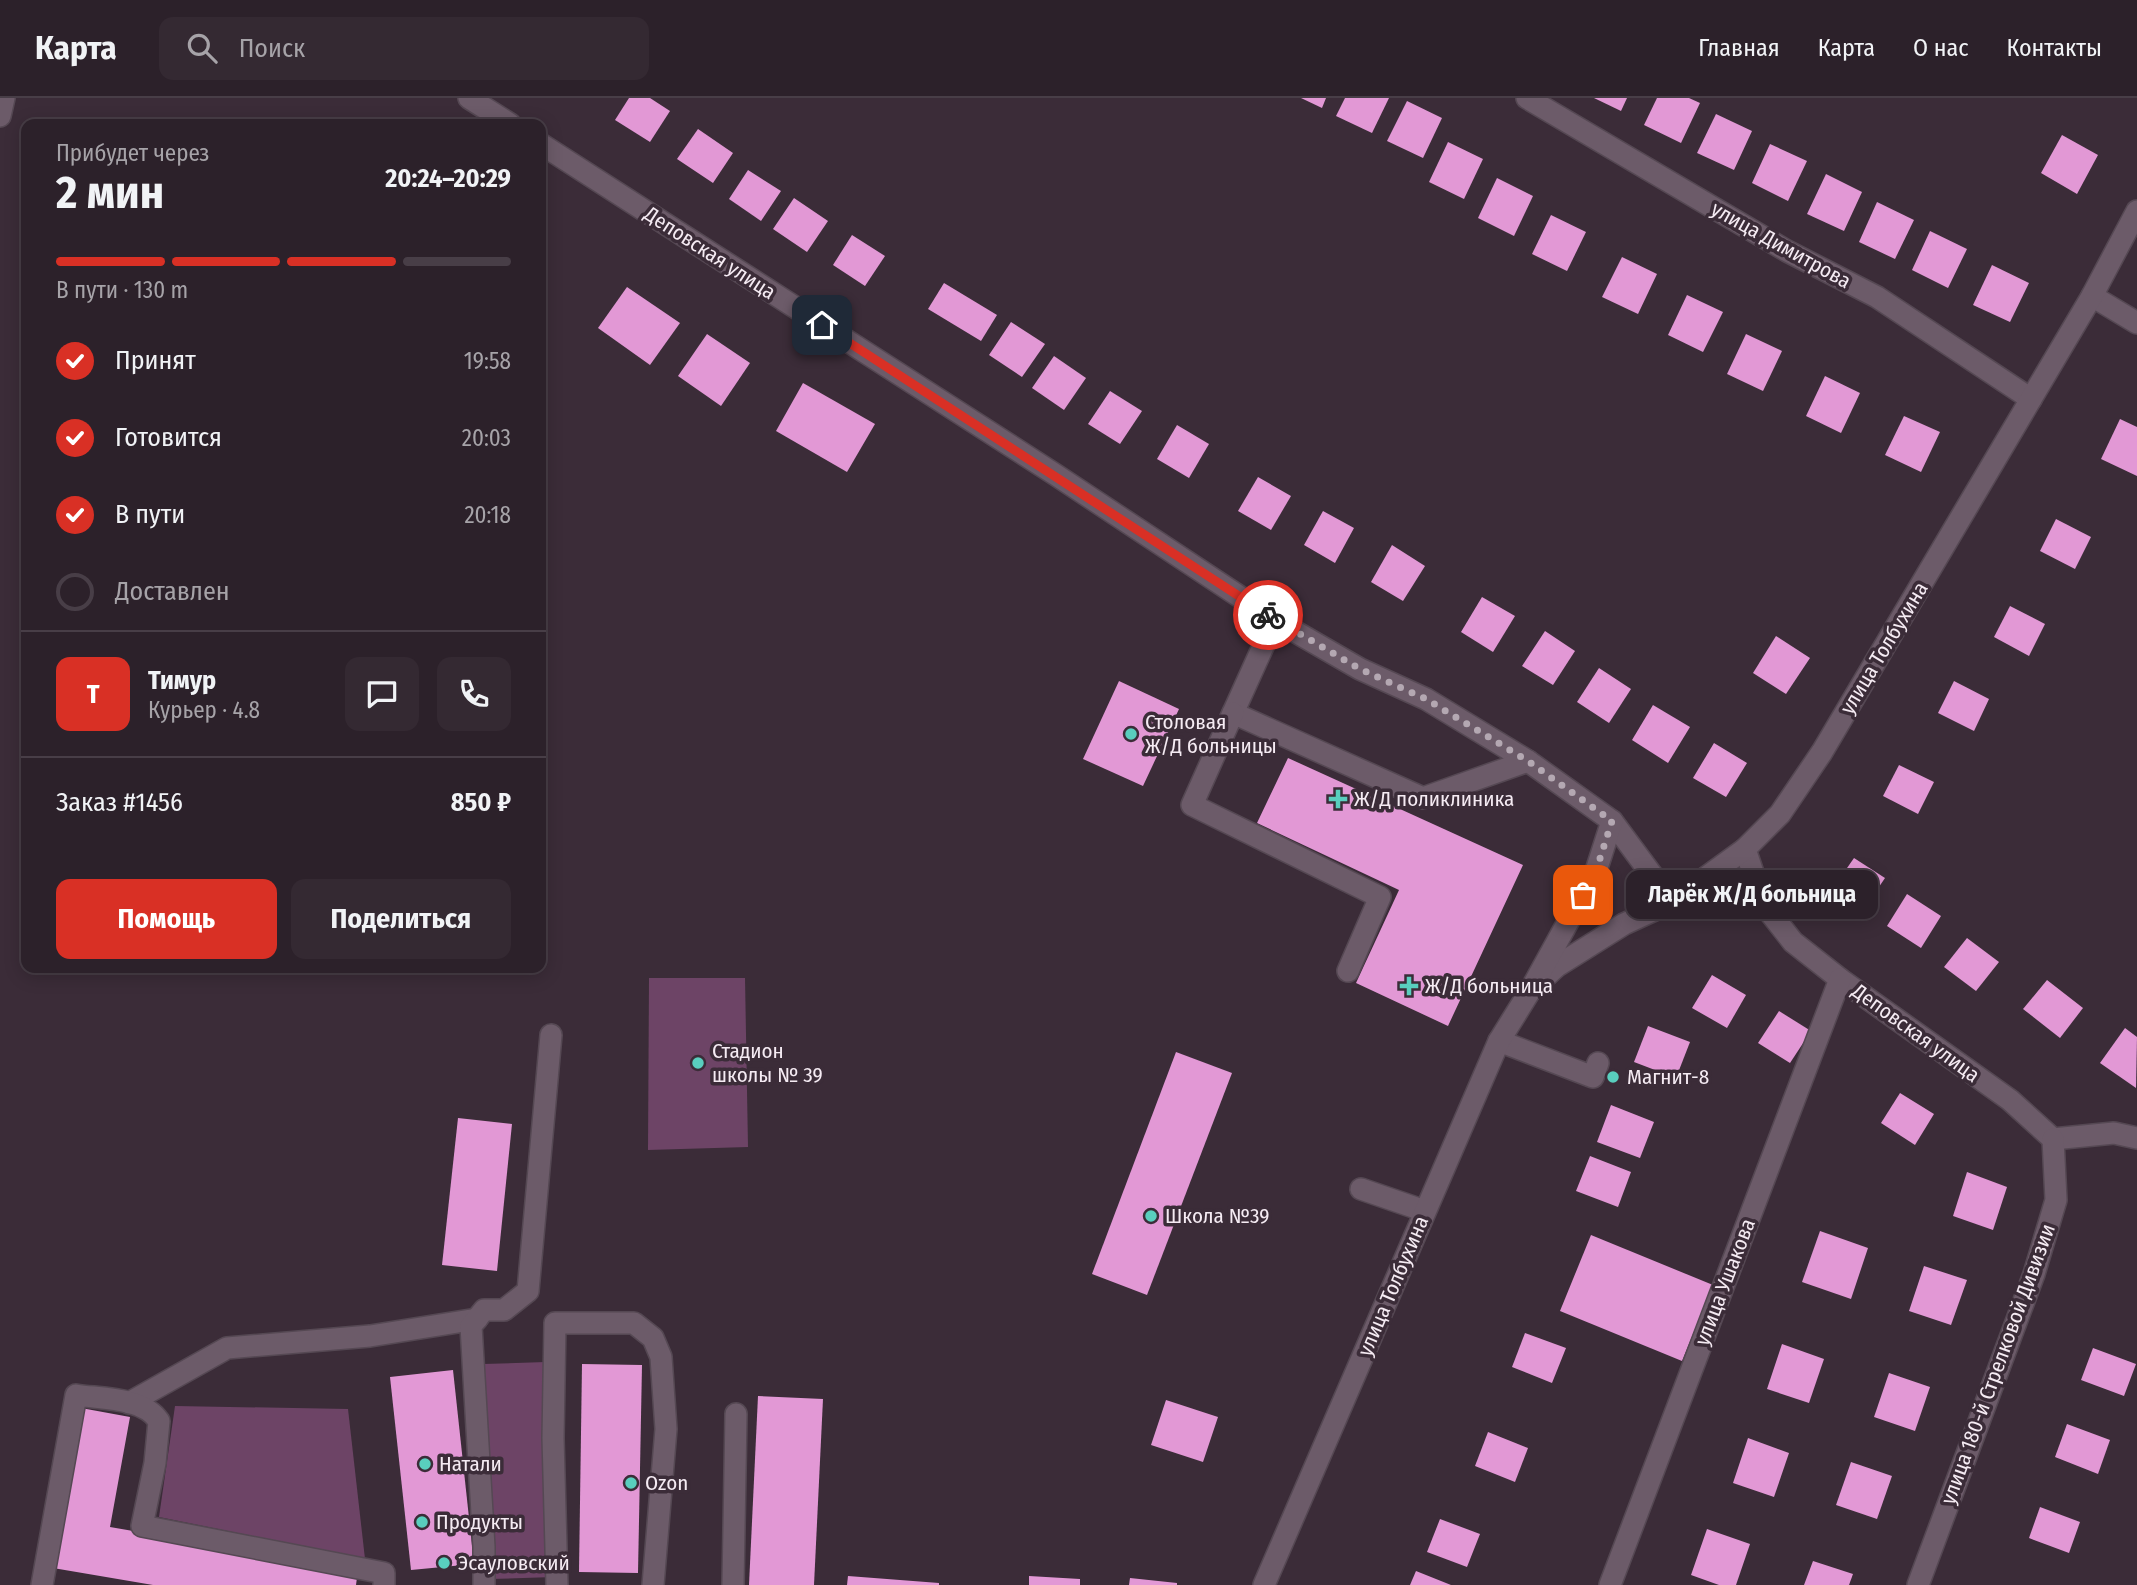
<!DOCTYPE html>
<html lang="ru">
<meta charset="utf-8">
<style>
:root{--surface:#2c212a;--page:#342932;--text:#f1f3f6;--muted:#a6a3a8;--line:#483e47;--accent:#d93025}
body{margin:0;font-family:"Fira Sans Condensed",sans-serif;background:var(--page);color:var(--text);height:100vh;display:flex;flex-direction:column;font-size:26px;white-space:nowrap}
*{box-sizing:border-box;margin:0}
p{font-size:23px;color:var(--muted)}
.icon{flex:none;width:38px;height:38px;fill:none;stroke:currentColor;stroke-width:2;stroke-linecap:round;stroke-linejoin:round}
.map{position:relative;flex:1;overflow:hidden}
.panel{position:absolute;left:21px;top:21px;width:525px;height:854px;display:flex;flex-direction:column;background:var(--surface);border-radius:14px;box-shadow:0 4px 18px #0003,0 0 0 2px var(--line)}
.panel>*{flex:none}
.pin{position:absolute;display:grid;place-items:center;width:60px;height:60px;color:#fff;margin:-30px;border-radius:14px;box-shadow:0 4px 10px #0006}
.courier{position:absolute;display:grid;place-items:center;width:70px;height:70px;margin:-35px;border:5px solid #d93025;border-radius:50%;background:#fff;color:#222;box-shadow:0 2px 9px #0007}
.bubble{position:absolute;height:49px;border-radius:14px;background:var(--surface);box-shadow:0 4px 18px #0003,0 0 0 2px var(--line);font-size:23px;font-weight:700;line-height:49px;text-align:center}
.head em{font-style:normal;font-weight:700}
.head div{display:flex;flex-direction:column-reverse}
.head{display:flex;align-items:center;justify-content:space-between;height:119px;padding:0 35px}
h1{font-size:46px;font-weight:700;line-height:52px}
.bar{display:grid;grid-template-columns:repeat(4,1fr);gap:10px 7px;align-content:center;height:84px;padding:0 35px}
.bar i{height:9px;border-radius:5px;background:var(--line)}
.bar .on{background:var(--accent)}
.bar p{grid-column:span 4}
.line{display:flex;align-items:center;gap:18px;padding:0 35px;border-top:2px solid var(--line)}
.line div{flex:1}
.round{display:grid;place-items:center;flex:none;width:74px;height:74px;border-radius:14px;background:var(--page)}
ol{padding:0 35px;list-style:none}
li{display:flex;align-items:center;gap:21px;height:77px}
li p{margin-inline-start:auto}
li .icon{padding:7px;border-radius:50%;background:var(--accent);color:#fff;stroke-width:4}
li:last-child{color:var(--muted)}
li i{width:38px;height:38px;border:4px solid var(--line);border-radius:50%}
.primary-button{display:flex;gap:14px;margin-top:auto;padding:14px 35px}
.primary-button a{flex:1;height:80px;border-radius:14px;background:var(--accent);color:#fff;font-size:28px;font-weight:700;line-height:80px;text-align:center}
.primary-button a+a{background:var(--page);color:var(--text)}
header{display:flex;align-items:center;gap:42px;box-sizing:border-box;height:98px;padding:0 35px;background:var(--surface);border-bottom:2px solid var(--line)}
header strong{font-size:33px}
nav{display:flex;gap:38px;margin-inline-start:auto;font-size:24px}
.search{width:490px;height:63px;background:var(--page);display:flex;align-items:center;gap:18px;box-sizing:border-box;padding:0 24px;border-radius:14px;color:var(--muted);font-size:26px}
.map>svg:first-child{display:block}
.green{fill:#6d4466}
.building{fill:#e298d5}
.lines{fill:none;stroke-linecap:round;stroke-linejoin:round}
.minor-casing{stroke:#554853;stroke-width:24}
.minor{stroke:#6c5b69;stroke-width:21}
.done{stroke:#b4a8b2;stroke-width:7;stroke-dasharray:0 12.6}
.route{stroke:#d93025;stroke-width:9}
.poi-dot{fill:#59cebe;stroke:#3b2c38;stroke-width:2.5}
.labels{text-anchor:middle;stroke-width:7;stroke-linejoin:round;paint-order:stroke}
.street-label{font-size:21px;fill:#f5ebf3;stroke:#3b2c38}
.poi-label{font-size:21px;fill:#f5ebf3;stroke:#3b2c38;text-anchor:start}
</style>
<header>
<strong>Карта</strong>
<div class="search"><svg class="icon" aria-label="search" viewBox="0 0 24 24"><circle cx="10" cy="10" r="6"/><path d="M15 15l6 6"/></svg>Поиск</div>
<nav><a>Главная</a><a>Карта</a><a>О нас</a><a>Контакты</a></nav>
</header>
<div class="map">
<svg width="2137" height="1487" viewBox="0 0 2137 1487">
<rect width="100%" height="100%" fill="#3b2c38"/>
<!-- green -->
<g class="green">
<path d="M649,880h96l3,169 -100,3z"/>
<path d="M546,1264l8,215 -64,2 -7,-215z"/>
<path d="M175,1308l173,3 17,150 -206,-42z"/>
</g>
<!-- building -->
<g class="building">
<path d="M629,0h21l20,13 -20,31 -35,-22z"/>
<path d="M1301,0h25l-4,10z"/>
<path d="M1345,0h44l-17,35 -36,-17z"/>
<path d="M1594,0h33l-6,13z"/>
<path d="M1657,0h32l11,5 -19,40 -37,-18z"/>
<path d="M1407,3l35,17 -19,40 -36,-17z"/>
<path d="M1716,16l36,17 -18,39 -37,-17z"/>
<path d="M698,31l35,24 -20,30 -36,-24z"/>
<path d="M2062,37l36,20 -21,39 -36,-21z"/>
<path d="M1448,44l35,17 -19,40 -35,-17z"/>
<path d="M1770,46l37,17 -19,40 -36,-18z"/>
<path d="M748,72l33,21 -20,30 -32,-22z"/>
<path d="M1826,76l36,18 -18,39 -37,-17z"/>
<path d="M1497,80l36,18 -19,40 -36,-18z"/>
<path d="M794,100l34,23 -21,31 -34,-23z"/>
<path d="M1877,104l37,18 -19,39 -36,-17z"/>
<path d="M1551,117l35,17 -19,39 -35,-17z"/>
<path d="M1930,133l37,18 -19,39 -36,-18z"/>
<path d="M852,137l33,21 -20,30 -32,-21z"/>
<path d="M1622,159l35,17 -19,40 -36,-17z"/>
<path d="M1992,167l37,18 -19,39 -37,-17z"/>
<path d="M944,185l53,32 -16,26 -53,-32z"/>
<path d="M627,189l53,36 -30,42 -52,-37z"/>
<path d="M1687,197l36,17 -20,40 -35,-17z"/>
<path d="M1011,224l34,22 -23,33 -33,-22z"/>
<path d="M707,236l43,29 -29,43 -43,-30z"/>
<path d="M1746,236l36,17 -19,40 -36,-17z"/>
<path d="M1054,258l32,22 -22,32 -32,-22z"/>
<path d="M1825,278l35,17 -19,40 -35,-17z"/>
<path d="M803,285l72,41 -28,48 -71,-41z"/>
<path d="M1110,293l32,20 -22,33 -32,-20z"/>
<path d="M1904,318l36,16 -19,40 -36,-17z"/>
<path d="M2120,321l17,8v49l-36,-17z"/>
<path d="M1177,327l32,19 -20,34 -32,-19z"/>
<path d="M1258,379l33,19 -20,34 -33,-19z"/>
<path d="M1323,413l31,17 -19,35 -31,-18z"/>
<path d="M2056,421l35,18 -16,32 -35,-18z"/>
<path d="M1392,447l33,21 -22,35 -32,-19z"/>
<path d="M1482,499l33,19 -22,36 -32,-20z"/>
<path d="M2010,508l35,18 -16,32 -35,-19z"/>
<path d="M1545,533l30,20 -22,34 -31,-19z"/>
<path d="M1776,538l34,22 -24,36 -33,-21z"/>
<path d="M1599,570l32,21 -22,34 -32,-21z"/>
<path d="M1119,583l60,28 -36,77 -60,-27z"/>
<path d="M1954,583l35,18 -15,32 -36,-18z"/>
<path d="M1653,607l37,22 -22,36 -36,-23z"/>
<path d="M1714,645l33,20 -21,34 -33,-19z"/>
<path d="M1288,660l235,107 -75,161 -92,-43 43,-93 -142,-67z"/>
<path d="M1899,667l35,17 -16,32 -35,-18z"/>
<path d="M1854,760l31,20 -23,34 -31,-21z"/>
<path d="M1907,796l34,22 -20,32 -34,-22z"/>
<path d="M1967,840l32,24 -23,29 -32,-24z"/>
<path d="M1712,877l34,20 -19,33 -35,-20z"/>
<path d="M2047,882l36,28 -23,30 -37,-29z"/>
<path d="M1779,913l32,20 -21,32 -32,-20z"/>
<path d="M1648,928l42,16 -14,36 -42,-16z"/>
<path d="M2125,930l12,9 -1,51 -36,-25z"/>
<path d="M1176,954l56,21 -85,222 -55,-21z"/>
<path d="M1900,995l34,21 -19,31 -34,-22z"/>
<path d="M1611,1007l43,17 -14,36 -43,-16z"/>
<path d="M458,1020l54,6 -15,147 -55,-6z"/>
<path d="M1590,1058l41,16 -13,35 -42,-16z"/>
<path d="M1967,1074l40,15 -14,43 -40,-14z"/>
<path d="M1820,1133l48,17 -17,51 -49,-17z"/>
<path d="M1591,1137l122,50 -31,76 -122,-50z"/>
<path d="M1924,1168l43,14 -16,45 -42,-14z"/>
<path d="M1525,1235l41,15 -14,35 -40,-16z"/>
<path d="M1782,1246l42,15 -15,44 -42,-14z"/>
<path d="M2093,1250l43,16 -12,32 -43,-16z"/>
<path d="M582,1266l60,1 -4,208 -59,-1z"/>
<path d="M453,1272l21,194 -63,6 -21,-193z"/>
<path d="M1889,1275l41,14 -15,44 -41,-14z"/>
<path d="M758,1298l65,3 -9,186h-65z"/>
<path d="M1166,1302l52,17 -15,45 -52,-17z"/>
<path d="M81,1310l49,9 -20,110 248,43 -2,15h-203l-100,-17z"/>
<path d="M2067,1326l43,16 -12,34 -43,-17z"/>
<path d="M1488,1334l40,16 -13,34 -40,-16z"/>
<path d="M1748,1340l41,15 -15,44 -41,-14z"/>
<path d="M1851,1364l41,14 -15,43 -41,-14z"/>
<path d="M2040,1409l40,15 -11,31 -40,-15z"/>
<path d="M1440,1421l40,15 -13,33 -40,-15z"/>
<path d="M1707,1431l43,15 -14,41h-17l-28,-10z"/>
<path d="M1813,1463l40,13 -4,11h-45z"/>
<path d="M1416,1473l35,14h-41z"/>
<path d="M848,1478l91,7v2h-92z"/>
<path d="M1029,1478l51,3v6h-51z"/>
<path d="M1130,1480l47,5v2h-48z"/>
</g>
<g class="lines">
<defs>
<g id="minor">
<path d="M469,0l41,26"/>
<path d="M1527,0l260,153 90,46 154,102"/>
<path d="M0,18l4,-18"/>
<path d="M541,46l515,331 219,145 85,49 66,30 102,62 84,60 60,81"/>
<path d="M2092,198l45,27"/>
<path d="M1275,522l-42,93 190,85 105,-37"/>
<path d="M1233,615l-41,92 188,92 -32,74"/>
<path d="M1745,751l19,56 29,37 47,37 170,121 43,39 61,-6 23,5"/>
<path d="M1530,893l27,-25 67,-42 48,-22 73,-53 35,-35 42,-62 209,-353 61,-103 45,-85"/>
<path d="M1499,943l94,36 5,-14"/>
<path d="M1361,1091l64,22"/>
<path d="M129,1305l98,-55 143,-12 107,-17"/>
<path d="M42,1487l34,-190c25,4 67,2 83,26l-4,42 -13,63 242,47v12"/>
<path d="M484,1487v-38l-13,-221 13,-16h20l24,-19 23,-256"/>
<path d="M557,1487l-4,-147 2,-115h79l19,15 8,19 5,72 -13,156"/>
<path d="M733,1487l3,-171"/>
<path d="M1264,1487l235,-544 31,-50 66,-120 16,-50"/>
<path d="M1610,1487l230,-606"/>
<path d="M1918,1487l116,-311 22,-74 -3,-61"/>
</g>
</defs>
<!-- minor casing -->
<use href="#minor" class="minor-casing"/>
<!-- minor -->
<use href="#minor" class="minor"/>
</g>
<g class="lines">
<!-- done -->
<path class="done" d="M1268,517l92,54 66,30 102,62 84,60 -16,50 -13,24"/>
<!-- route -->
<path class="route" d="M822,227l446,290"/>
</g>
<!-- markers -->
<g class="poi-dot">
<circle cx="1131" cy="636" r="7"/>
<path d="M1334.5 690.5h7v7h7v7h-7v7h-7v-7h-7v-7h7z"/>
<path d="M1405.5 877.5h7v7h7v7h-7v7h-7v-7h-7v-7h7z"/>
<circle cx="698" cy="965" r="7"/>
<circle cx="1613" cy="979" r="7"/>
<circle cx="1151" cy="1118" r="7"/>
<circle cx="425" cy="1366" r="7"/>
<circle cx="631" cy="1385" r="7"/>
<circle cx="422" cy="1424" r="7"/>
<circle cx="444" cy="1465" r="7"/>
</g>
<g class="labels">
<!-- street labels -->
<g class="street-label">
<text transform="translate(1781 147) rotate(29)" y="7">улица Димитрова</text>
<text transform="translate(710 155) rotate(33)" y="7">Деповская улица</text>
<text transform="translate(1884 550) rotate(-59)" y="7">улица Толбухина</text>
<text transform="translate(1916 935) rotate(36)" y="7">Деповская улица</text>
<text transform="translate(1725 1184) rotate(-69)" y="7">улица Ушакова</text>
<text transform="translate(1393 1188) rotate(-67)" y="7">улица Толбухина</text>
<text transform="translate(1998 1266) rotate(-70)" y="7">улица 180-й Стрелковой Дивизии</text>
</g>
<!-- poi labels -->
<g class="poi-label">
<text x="1145" y="631">Столовая<tspan x="1145" dy="24">Ж/Д больницы</tspan></text>
<text x="1354" y="708">Ж/Д поликлиника</text>
<text x="1425" y="895">Ж/Д больница</text>
<text x="712" y="960">Стадион<tspan x="712" dy="24">школы № 39</tspan></text>
<text x="1627" y="986">Магнит-8</text>
<text x="1165" y="1125">Школа №39</text>
<text x="439" y="1373">Натали</text>
<text x="645" y="1392">Ozon</text>
<text x="436" y="1431">Продукты</text>
<text x="458" y="1472">Эсауловский</text>
</g>
</g>
</svg>
<div class="pin" style="left:1583px;top:797px;background:#ea580c"><svg class="icon" aria-label="bag" viewBox="0 0 24 24"><path d="M5 8h14l-1 12H6zM9 8a3 3 0 0 1 6 0"/></svg></div>
<div class="pin" style="left:822px;top:227px;background:#1f2937"><svg class="icon" aria-label="home" viewBox="0 0 24 24"><path d="M3 11l9-7 9 7M6 9v11h12V9"/></svg></div>
<div class="courier" style="left:1268px;top:517px"><svg class="icon" aria-label="bike" viewBox="0 0 24 24"><circle cx="6" cy="16" r="4"/><circle cx="18" cy="16" r="4"/><path d="M6 16l4-8h5l3 8M10 8l3 8H6M13 5h3"/></svg></div>
<div class="bubble" style="left:1626px;top:772px;width:252px">Ларёк Ж/Д больница</div>
<section class="panel">
<div class="head"><div><h1>2 мин</h1><p>Прибудет через</p></div><em>20:24–20:29</em></div>
<div class="bar"><i class="on"></i><i class="on"></i><i class="on"></i><i></i><p>В пути · 130 m</p></div>
<ol>
<li><svg class="icon" aria-label="check" viewBox="0 0 24 24"><path d="M5 12l5 5 9-10"/></svg>Принят<p>19:58</p></li>
<li><svg class="icon" aria-label="check" viewBox="0 0 24 24"><path d="M5 12l5 5 9-10"/></svg>Готовится<p>20:03</p></li>
<li><svg class="icon" aria-label="check" viewBox="0 0 24 24"><path d="M5 12l5 5 9-10"/></svg>В пути<p>20:18</p></li>
<li><i></i>Доставлен</li>
</ol>
<div class="line" style="height:126px"><b class="round" style="background:var(--accent);color:#fff">Т</b><div><b>Тимур</b><p>Курьер · 4.8</p></div><a class="round"><svg class="icon" aria-label="chat" viewBox="0 0 24 24"><path d="M4 5h16v11H9l-5 4z"/></svg></a><a class="round"><svg class="icon" aria-label="phone" viewBox="0 0 24 24"><path d="M5 4h4l2 5-3 2q2 4 5 5l2-3 5 2v4C11 20 4 13 5 4z"/></svg></a></div>
<div class="line" style="height:91px"><div>Заказ #1456</div><b>850 ₽</b></div>
<div class="primary-button"><a>Помощь</a><a>Поделиться</a></div>
</section>
</div>
